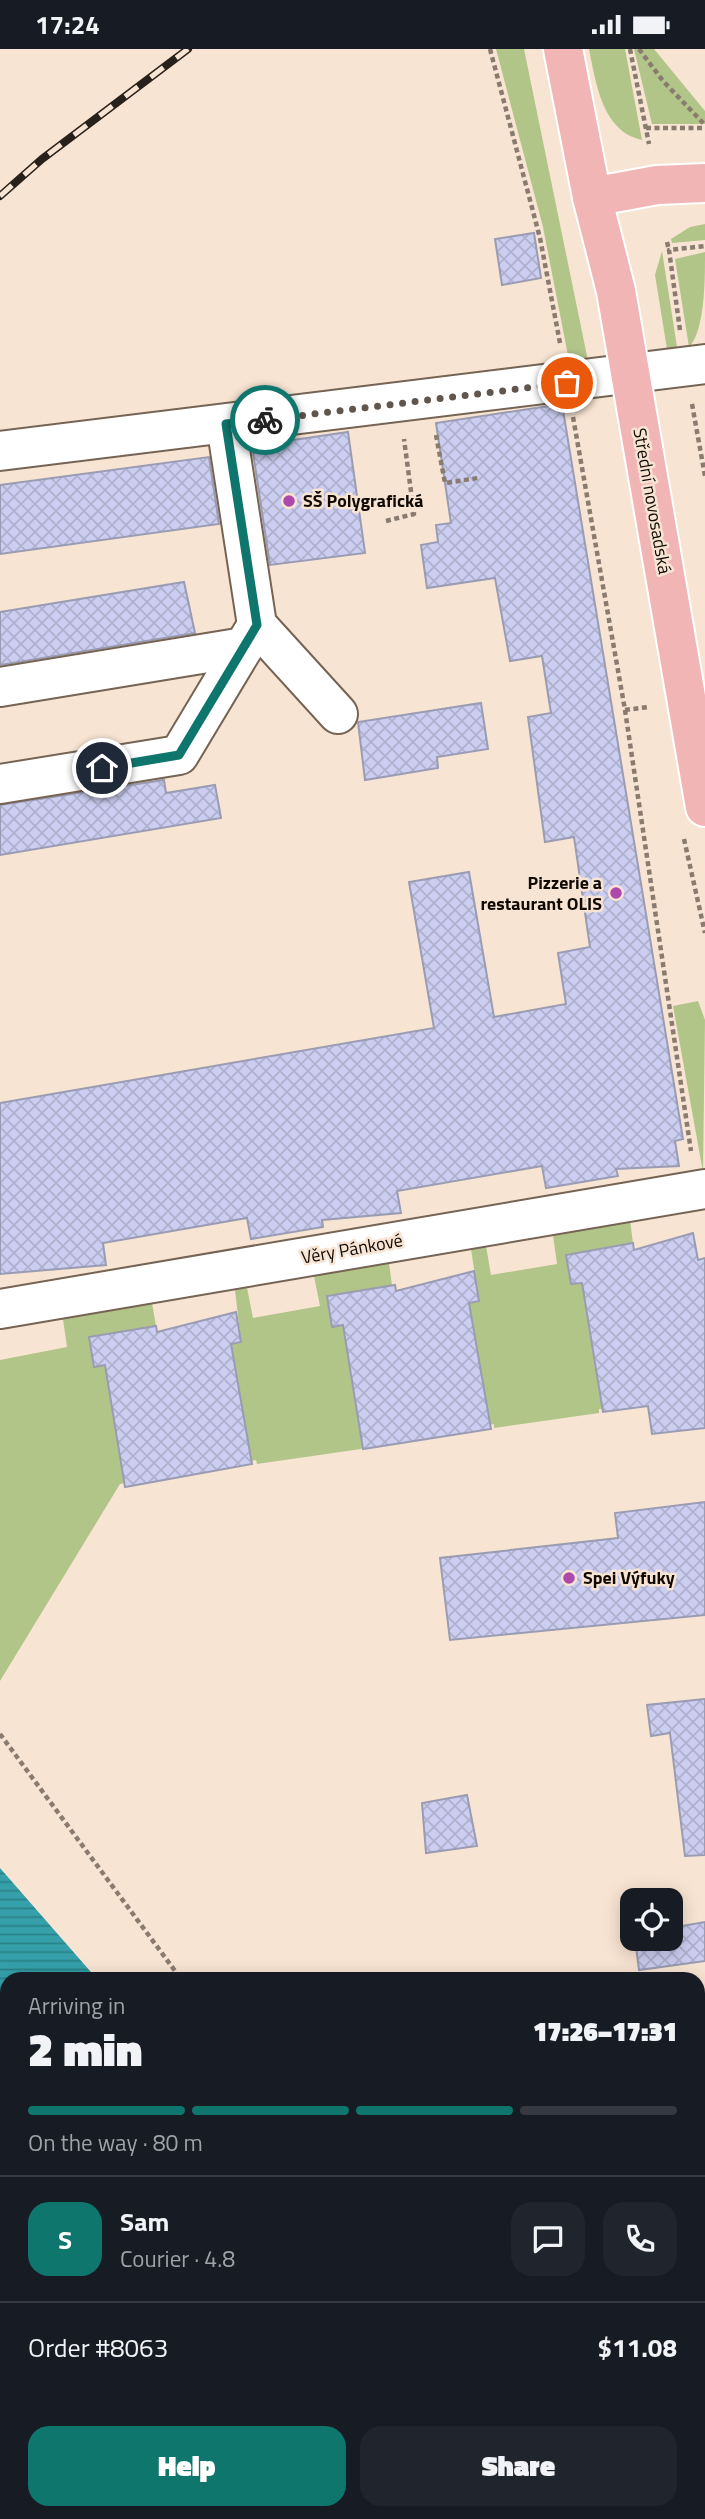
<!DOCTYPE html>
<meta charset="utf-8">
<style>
:root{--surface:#171b24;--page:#20242c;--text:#f1f3f6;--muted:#9ea1a6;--line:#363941;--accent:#0f766e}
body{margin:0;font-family:"Titillium Web",sans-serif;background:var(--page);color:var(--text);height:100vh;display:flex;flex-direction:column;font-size:26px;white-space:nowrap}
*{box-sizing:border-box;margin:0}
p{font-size:23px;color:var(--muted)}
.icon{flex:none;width:38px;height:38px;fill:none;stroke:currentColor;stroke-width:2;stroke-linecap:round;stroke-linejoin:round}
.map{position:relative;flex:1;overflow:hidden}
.details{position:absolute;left:0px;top:1923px;width:705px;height:548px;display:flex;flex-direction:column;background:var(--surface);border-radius:21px 21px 0 0;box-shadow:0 4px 18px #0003}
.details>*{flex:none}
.tools{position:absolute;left:620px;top:1839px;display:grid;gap:14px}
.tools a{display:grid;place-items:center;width:63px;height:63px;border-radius:14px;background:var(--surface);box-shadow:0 4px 18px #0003;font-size:35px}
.pin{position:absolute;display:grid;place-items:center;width:60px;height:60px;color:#fff;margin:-30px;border:4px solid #fff;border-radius:50%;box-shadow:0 2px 7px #0007}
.courier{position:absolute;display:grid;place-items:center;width:70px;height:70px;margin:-35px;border:5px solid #0f766e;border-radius:50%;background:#fff;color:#222;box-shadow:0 2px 9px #0007}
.overview em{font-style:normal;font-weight:800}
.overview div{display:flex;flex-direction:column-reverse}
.overview{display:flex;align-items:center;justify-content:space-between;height:119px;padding:0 28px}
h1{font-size:46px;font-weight:800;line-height:52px}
.bar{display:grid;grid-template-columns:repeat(4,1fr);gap:10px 7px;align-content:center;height:84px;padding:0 28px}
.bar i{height:9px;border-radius:5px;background:var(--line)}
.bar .selected{background:var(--accent)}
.bar p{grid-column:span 4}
.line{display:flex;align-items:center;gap:18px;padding:0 28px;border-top:2px solid var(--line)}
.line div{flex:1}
.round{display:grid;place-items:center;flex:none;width:74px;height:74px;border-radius:21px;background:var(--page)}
.cta{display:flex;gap:14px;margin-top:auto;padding:14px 28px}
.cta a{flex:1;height:80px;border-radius:21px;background:var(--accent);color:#fff;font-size:28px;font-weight:800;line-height:80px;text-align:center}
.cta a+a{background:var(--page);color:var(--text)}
.status{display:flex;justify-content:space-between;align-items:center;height:49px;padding:0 35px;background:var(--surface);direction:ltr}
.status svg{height:19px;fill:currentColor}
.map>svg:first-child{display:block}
.grass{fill:#b2c588}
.water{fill:url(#water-rules)}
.building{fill:url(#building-cross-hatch);stroke:#9a9cb3;stroke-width:2}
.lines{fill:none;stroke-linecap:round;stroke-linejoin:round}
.minor-casing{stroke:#756354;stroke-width:42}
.major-casing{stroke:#fff;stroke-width:42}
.path{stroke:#897b70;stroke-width:4.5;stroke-dasharray:5 3.5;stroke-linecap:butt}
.minor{stroke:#fff;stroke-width:38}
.major{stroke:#f2b5b6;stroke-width:38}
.rail-casing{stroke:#28201a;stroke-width:8}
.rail{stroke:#f8e4d2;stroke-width:5;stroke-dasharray:16;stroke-linecap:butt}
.done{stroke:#61564d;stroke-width:7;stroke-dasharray:0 12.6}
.route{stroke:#0f766e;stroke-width:9}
.poi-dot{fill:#ae48ac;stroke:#f8e4d2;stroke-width:2.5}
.labels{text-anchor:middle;stroke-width:5;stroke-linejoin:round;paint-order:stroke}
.poi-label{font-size:18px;font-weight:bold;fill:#100a05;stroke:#f8e4d2;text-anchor:start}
.street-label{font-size:18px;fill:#100a05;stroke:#f8e4d2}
</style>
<div class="status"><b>17:24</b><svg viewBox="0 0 49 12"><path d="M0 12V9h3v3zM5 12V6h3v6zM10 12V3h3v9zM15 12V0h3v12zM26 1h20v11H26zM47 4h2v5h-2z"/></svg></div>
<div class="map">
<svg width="705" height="2470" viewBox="0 0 705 2470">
<defs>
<pattern id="water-rules" width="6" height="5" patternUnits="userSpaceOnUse" patternTransform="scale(1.75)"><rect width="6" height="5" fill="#35a0aa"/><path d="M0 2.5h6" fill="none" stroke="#2b8188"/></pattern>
<pattern id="building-cross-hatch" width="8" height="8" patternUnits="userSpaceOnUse" patternTransform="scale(1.75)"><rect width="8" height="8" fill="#cccef1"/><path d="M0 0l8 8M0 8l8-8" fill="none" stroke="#aeb0cd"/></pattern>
</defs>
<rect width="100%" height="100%" fill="#f8e4d2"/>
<!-- grass -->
<g class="grass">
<path d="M496,0h28l63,307 -1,7 -15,8 -28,-144z"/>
<path d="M589,0h36l17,91c-40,-9 -46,-57 -53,-91z"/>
<path d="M634,0h20l51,62v13h-53z"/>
<path d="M705,175v16l-33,3 -1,-4 19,-12z"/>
<path d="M662,202l15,96 -10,2 -12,-74z"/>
<path d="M705,203c0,28 0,78 -16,95l-14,-88z"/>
<path d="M698,952l7,19 -2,152 -30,-166z"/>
<path d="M630,1171l3,23 -67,12 5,29 20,-3 -7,17 19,111h-4v4l-105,15v-4l-4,1 -31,-121 20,-3 -8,-52 15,-3 5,29 66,-11 -4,-29z"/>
<path d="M389,1214l3,22 -65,12 5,29 21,-3 11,122 -3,4 -104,15 -1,-4 -5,1 -30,-115 20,-4 -6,-52 12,-2 6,30 67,-12 -6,-30z"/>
<path d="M152,1254l4,23 -67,12 5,29 21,-3 -8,16 4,25 11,-1 3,79 -5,1 -120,197v-321l67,-13 -4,-28z"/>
<path d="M0,2009l7,8v217l-7,-10z"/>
<path d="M146,2464h115l3,6h-116z"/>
</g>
<!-- water -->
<g class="water">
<path d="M0,1819l97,111h-90v87l-7,-8z"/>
<path d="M261,2464h143l2,6h-142z"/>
</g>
<!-- building -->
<g class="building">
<path d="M534,184l7,45 -39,7 -7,-46z"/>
<path d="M562,355l121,735 -8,2 4,25 -63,3 2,7 -72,12 -4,-22 -145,25 4,22 -79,7 1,7 -72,12 -4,-21 -144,25 3,22 -106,9v-171l434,-75 -25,-146 60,-10 25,145 72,-13 -8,-51 32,-6 -16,-110 -29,5 -17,-125 23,-4 -9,-57 -32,5 -15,-83 -68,10 -6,-43 17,-3 -2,-17 15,-2 -15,-100z"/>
<path d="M348,383l17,121 -95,12 -18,-119z"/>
<path d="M209,408l10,67 -219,30v-69z"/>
<path d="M184,533l11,51 -195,32v-53z"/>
<path d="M481,654l7,46 -51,8 1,11 -73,12 -7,-58z"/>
<path d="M164,731l2,13 49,-8 6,33 -221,37v-50z"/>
<path d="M693,1184l5,27 7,-2v170l-53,6 -4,-28 -45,6 -21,-129 -11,1 -5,-29 67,-12 1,7z"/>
<path d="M474,1222l5,30 -10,2 22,126 -128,20 -20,-124 -11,2 -5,-31 68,-11 1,6z"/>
<path d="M236,1263l5,30 -10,2 21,120 -127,23 -20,-122 -11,2 -5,-30 67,-11 1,6z"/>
<path d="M705,1453v113l-255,25 -10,-82 178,-20 -3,-25z"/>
<path d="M705,1650v156l-20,1 -15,-123 -19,3 -4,-31z"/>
<path d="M467,1746l10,51 -51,7 -4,-50z"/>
<path d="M705,1873v39l-66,9 -4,-31h35v-11z"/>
</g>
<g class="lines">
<defs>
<g id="minor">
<path d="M226,375l31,201 81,89"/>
<path d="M0,402l705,-87"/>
<path d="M0,638l244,-40"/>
<path d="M0,735l179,-29 78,-130"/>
<path d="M0,1260l705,-120"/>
<path d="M67,2470l5,-2"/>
</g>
<g id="major">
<path d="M563,0l29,148 24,94 89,516"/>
<path d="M592,148l65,-12 48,-2"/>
</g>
</defs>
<!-- minor casing -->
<use href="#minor" class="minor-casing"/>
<!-- major casing -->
<use href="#major" class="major-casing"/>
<!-- path -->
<g class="path">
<path d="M490,0l50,189 20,105"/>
<path d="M630,0l19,95"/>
<path d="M639,0l24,32 42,44"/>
<path d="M646,79h59"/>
<path d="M667,193l2,8"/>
<path d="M680,281l-11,-80 36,-4"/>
<path d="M692,355l13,72"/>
<path d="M573,368l52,293 66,441"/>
<path d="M436,386l9,48 33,-5"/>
<path d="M386,472l28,-7 -10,-75"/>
<path d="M625,661l23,-3"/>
<path d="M684,790l21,94"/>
<path d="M0,1685l181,245"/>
<path d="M0,2196l7,10"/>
<path d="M155,2464l3,6"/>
<path d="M481,2464l2,6"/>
</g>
<!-- minor -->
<use href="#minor" class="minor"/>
<!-- major -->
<use href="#major" class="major"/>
<defs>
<path id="rail" d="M0,147l42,-37 146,-110"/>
</defs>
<!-- rail casing -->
<use href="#rail" class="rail-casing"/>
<!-- rail -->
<use href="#rail" class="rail"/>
</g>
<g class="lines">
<!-- done -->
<path class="done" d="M265,371l302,-37"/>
<!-- route -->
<path class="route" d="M102,719l77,-13 78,-130 -31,-201 39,-4"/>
</g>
<!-- markers -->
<g class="poi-dot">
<circle cx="289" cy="452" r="7"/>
<circle cx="616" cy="844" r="7"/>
<circle cx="569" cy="1529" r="7"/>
</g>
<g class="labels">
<!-- poi labels -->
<g class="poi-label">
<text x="303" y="458">SŠ Polygrafická</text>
<text x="602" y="840" text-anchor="end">Pizzerie a<tspan x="602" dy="21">restaurant OLIS</tspan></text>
<text x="583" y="1535">Spei Výfuky</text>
</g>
<!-- street labels -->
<g class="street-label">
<text transform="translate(652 452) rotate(80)" y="6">Střední novosadská</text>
<text transform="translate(352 1200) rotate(-10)" y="6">Věry Pánkové</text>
</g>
</g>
</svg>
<div class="tools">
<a><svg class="icon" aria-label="locate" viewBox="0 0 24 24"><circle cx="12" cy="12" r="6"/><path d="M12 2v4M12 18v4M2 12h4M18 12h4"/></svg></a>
</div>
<div class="pin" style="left:567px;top:334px;background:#ea580c"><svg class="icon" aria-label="bag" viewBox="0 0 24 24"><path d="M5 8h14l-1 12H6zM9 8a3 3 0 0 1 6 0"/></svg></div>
<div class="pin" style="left:102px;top:719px;background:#1f2937"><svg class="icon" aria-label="home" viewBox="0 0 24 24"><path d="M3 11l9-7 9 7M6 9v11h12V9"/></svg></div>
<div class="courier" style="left:265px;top:371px"><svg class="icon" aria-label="bike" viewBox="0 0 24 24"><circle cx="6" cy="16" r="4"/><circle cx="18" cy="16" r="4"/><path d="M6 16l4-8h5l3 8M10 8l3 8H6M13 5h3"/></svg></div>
<section class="details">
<div class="overview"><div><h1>2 min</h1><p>Arriving in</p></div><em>17:26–17:31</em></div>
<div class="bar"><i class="selected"></i><i class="selected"></i><i class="selected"></i><i></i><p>On the way · 80 m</p></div>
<div class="line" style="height:126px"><b class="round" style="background:var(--accent);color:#fff">S</b><div><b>Sam</b><p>Courier · 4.8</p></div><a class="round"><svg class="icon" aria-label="chat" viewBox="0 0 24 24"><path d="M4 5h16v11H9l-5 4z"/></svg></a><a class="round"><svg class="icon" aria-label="phone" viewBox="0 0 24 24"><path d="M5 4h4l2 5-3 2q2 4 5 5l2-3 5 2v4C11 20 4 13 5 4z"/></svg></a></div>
<div class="line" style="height:91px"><div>Order #8063</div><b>$11.08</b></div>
<div class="cta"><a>Help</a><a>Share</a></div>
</section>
</div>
